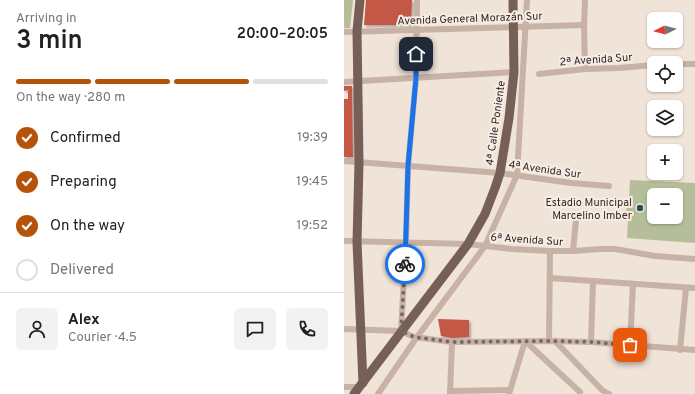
<!DOCTYPE html>
<meta charset="utf-8">
<style>
:root{--surface:#fff;--page:#f2f2f2;--text:#202124;--muted:#757577;--line:#e0e0e0;--accent:#b45309}
body{margin:0;font-family:Overpass,sans-serif;background:var(--page);color:var(--text);height:100vh;display:flex;flex-direction:column;font-size:15px;white-space:nowrap}
*{box-sizing:border-box;margin:0}
p{font-size:13px;color:var(--muted)}
.icon{flex:none;width:22px;height:22px;fill:none;stroke:currentColor;stroke-width:2;stroke-linecap:round;stroke-linejoin:round}
.map{position:relative;flex:1;overflow:hidden}
.details{display:flex;flex-direction:column;background:var(--surface);width:344px}
.details>*{flex:none}
.needle{width:26px;rotate:264deg}
.controls{position:absolute;left:303px;top:12px;display:grid;gap:8px}
.controls a{display:grid;place-items:center;width:36px;height:36px;border-radius:6px;background:var(--surface);box-shadow:0 1px 3px #0004;font-size:20px}
.pin{position:absolute;display:grid;place-items:center;width:34px;height:34px;color:#fff;margin:-17px;border-radius:8px;box-shadow:0 2px 6px #0006}
.courier{position:absolute;display:grid;place-items:center;width:40px;height:40px;margin:-20px;border:3px solid #1a73e8;border-radius:50%;background:#fff;color:#222;box-shadow:0 1px 5px #0007}
.overview em{font-style:normal;font-weight:600}
.overview div{display:flex;flex-direction:column-reverse}
.overview{display:flex;align-items:center;justify-content:space-between;height:68px;padding:0 16px}
h1{font-size:26px;font-weight:600;line-height:30px}
.bar{display:grid;grid-template-columns:repeat(4,1fr);gap:6px 4px;align-content:center;height:48px;padding:0 16px}
.bar i{height:5px;border-radius:3px;background:var(--line)}
.bar .active{background:var(--accent)}
.bar p{grid-column:span 4}
.line{display:flex;align-items:center;gap:10px;padding:0 16px;border-top:1px solid var(--line)}
.line div{flex:1}
.round{display:grid;place-items:center;flex:none;width:42px;height:42px;border-radius:6px;background:var(--page)}
ol{padding:0 16px;list-style:none}
li{display:flex;align-items:center;gap:12px;height:44px}
li p{margin-inline-start:auto}
li .icon{padding:4px;border-radius:50%;background:var(--accent);color:#fff;stroke-width:4}
li:last-child{color:var(--muted)}
li i{width:22px;height:22px;border:2px solid var(--line);border-radius:50%}
main{display:flex;flex:1;min-height:0}
.map>svg:first-child{display:block}
.green{fill:#b5be99;fill-rule:evenodd}
.building{fill:#c25944;filter:url(#shadow)}
.lines{fill:none;stroke-linecap:round;stroke-linejoin:round}
.minor{stroke:#c7b2a5;stroke-width:6}
.primary{stroke:#755f57;stroke-width:9}
.done{stroke:#756a64;stroke-width:4;stroke-dasharray:0 7.2}
.route{stroke:#1a73e8;stroke-width:5}
.poi-dot{fill:#1d5353;stroke:#f8ede4;stroke-width:1.5}
.labels{text-anchor:middle;stroke-width:4;stroke-linejoin:round;paint-order:stroke}
.street-label{font-size:11px;fill:#332926;stroke:#f8ede4}
.poi-label{font-size:11px;fill:#332926;stroke:#f8ede4;text-anchor:end}
</style>
<main>
<section class="details">
<div class="overview"><div><h1>3 min</h1><p>Arriving in</p></div><em>20:00–20:05</em></div>
<div class="bar"><i class="active"></i><i class="active"></i><i class="active"></i><i></i><p>On the way · 280 m</p></div>
<ol>
<li><svg class="icon" aria-label="check" viewBox="0 0 24 24"><path d="M5 12l5 5 9-10"/></svg>Confirmed<p>19:39</p></li>
<li><svg class="icon" aria-label="check" viewBox="0 0 24 24"><path d="M5 12l5 5 9-10"/></svg>Preparing<p>19:45</p></li>
<li><svg class="icon" aria-label="check" viewBox="0 0 24 24"><path d="M5 12l5 5 9-10"/></svg>On the way<p>19:52</p></li>
<li><i></i>Delivered</li>
</ol>
<div class="line" style="height:72px"><a class="round"><svg class="icon" aria-label="person" viewBox="0 0 24 24"><circle cx="12" cy="8" r="4"/><path d="M4 21q1-7 8-7t8 7"/></svg></a><div><b>Alex</b><p>Courier · 4.5</p></div><a class="round"><svg class="icon" aria-label="chat" viewBox="0 0 24 24"><path d="M4 5h16v11H9l-5 4z"/></svg></a><a class="round"><svg class="icon" aria-label="phone" viewBox="0 0 24 24"><path d="M5 4h4l2 5-3 2q2 4 5 5l2-3 5 2v4C11 20 4 13 5 4z"/></svg></a></div>
</section>
<div class="map">
<svg width="351" height="394" viewBox="0 0 351 394">
<defs>
<filter id="shadow"><feDropShadow dx="2" dy="2" stdDeviation="1" flood-color="#0004"/></filter>
</defs>
<rect width="100%" height="100%" fill="#f0e3d8"/>
<!-- green -->
<g class="green">
<path d="M0,0h9l-3,28h-6z"/>
<path d="M286,180l65,3v60l-68,-5 1,-20 -2,-4 1,-12 2,-3zM310,195h22v22h-22z"/>
</g>
<!-- building -->
<g class="building">
<path d="M22,0h46l-1,25h-47z"/>
<path d="M0,86h8l1,71h-9v-58h4v-9l-4,1z"/>
<path d="M94,319l31,1v17l-17,1 -11,-2z"/>
</g>
<g class="lines">
<!-- minor -->
<g class="minor">
<path d="M0,32l240,-7"/>
<path d="M332,64h19"/>
<path d="M241,69l-1,-44 1,-25"/>
<path d="M195,74l46,-5 34,-1 35,-3"/>
<path d="M0,82l170,-10"/>
<path d="M0,161l156,12 71,10 38,3"/>
<path d="M0,241l124,3 44,5 38,2h23l28,-2h14l40,7 40,3"/>
<path d="M229,251l3,-31"/>
<path d="M206,278l145,10"/>
<path d="M0,329l57,2 13,6 38,5 97,-1 42,1 104,8"/>
<path d="M57,331l5,-88 2,-77 8,-88 1,-78"/>
<path d="M205,341l1,-90"/>
<path d="M211,341l47,49 7,4"/>
<path d="M247,342l2,-61"/>
<path d="M286,345l3,-61"/>
<path d="M336,350l6,-62"/>
<path d="M0,387h16"/>
<path d="M106,391l60,-1"/>
<path d="M34,394l39,-57 68,-91 32,-71 10,-175"/>
<path d="M106,394l2,-52"/>
<path d="M165,394l16,-53 55,51"/>
</g>
<!-- primary -->
<g class="primary">
<path d="M16,0l-3,31 2,132 -2,79 6,141"/>
<path d="M10,394l114,-150 17,-30 10,-26 5,-15 9,-55 5,-46 -1,-72"/>
</g>
</g>
<g class="lines">
<!-- done -->
<path class="done" d="M61,264l-4,67 13,6 38,5 97,-1 42,1 39,3"/>
<!-- route -->
<path class="route" d="M61,264l3,-98 8,-88v-24"/>
</g>
<!-- markers -->
<circle class="poi-dot" cx="296" cy="208" r="4"/>
<g class="labels">
<!-- street labels -->
<g class="street-label">
<text transform="translate(126 18) rotate(-2)" y="4">Avenida General Morazán Sur</text>
<text transform="translate(252 59) rotate(-4)" y="4">2ª Avenida Sur</text>
<text transform="translate(151 123) rotate(-82)" y="4">4ª Calle Poniente</text>
<text transform="translate(201 169) rotate(8)" y="4">4ª Avenida Sur</text>
<text transform="translate(183 239) rotate(4)" y="4">6ª Avenida Sur</text>
</g>
<!-- poi labels -->
<g class="poi-label">
<text x="288" y="206">Estadio Municipal<tspan x="288" dy="13">Marcelino Imber</tspan></text>
</g>
</g>
</svg>
<div class="controls">
<a><svg class="needle" viewBox="-14 -14 28 28"><path d="M0-13l5 13h-10z" fill="#e53935"/><path d="M0 13l5-13h-10z" fill="#757577"/></svg></a>
<a><svg class="icon" aria-label="locate" viewBox="0 0 24 24"><circle cx="12" cy="12" r="6"/><path d="M12 2v4M12 18v4M2 12h4M18 12h4"/></svg></a>
<a><svg class="icon" aria-label="layers" viewBox="0 0 24 24"><path d="M12 4l9 5-9 5-9-5zM3 14l9 5 9-5"/></svg></a>
<a>+</a>
<a>−</a>
</div>
<div class="pin" style="left:286px;top:345px;background:#ea580c"><svg class="icon" aria-label="bag" viewBox="0 0 24 24"><path d="M5 8h14l-1 12H6zM9 8a3 3 0 0 1 6 0"/></svg></div>
<div class="pin" style="left:72px;top:54px;background:#1f2937"><svg class="icon" aria-label="home" viewBox="0 0 24 24"><path d="M3 11l9-7 9 7M6 9v11h12V9"/></svg></div>
<div class="courier" style="left:61px;top:264px"><svg class="icon" aria-label="bike" viewBox="0 0 24 24"><circle cx="6" cy="16" r="4"/><circle cx="18" cy="16" r="4"/><path d="M6 16l4-8h5l3 8M10 8l3 8H6M13 5h3"/></svg></div>
</div>
</main>
